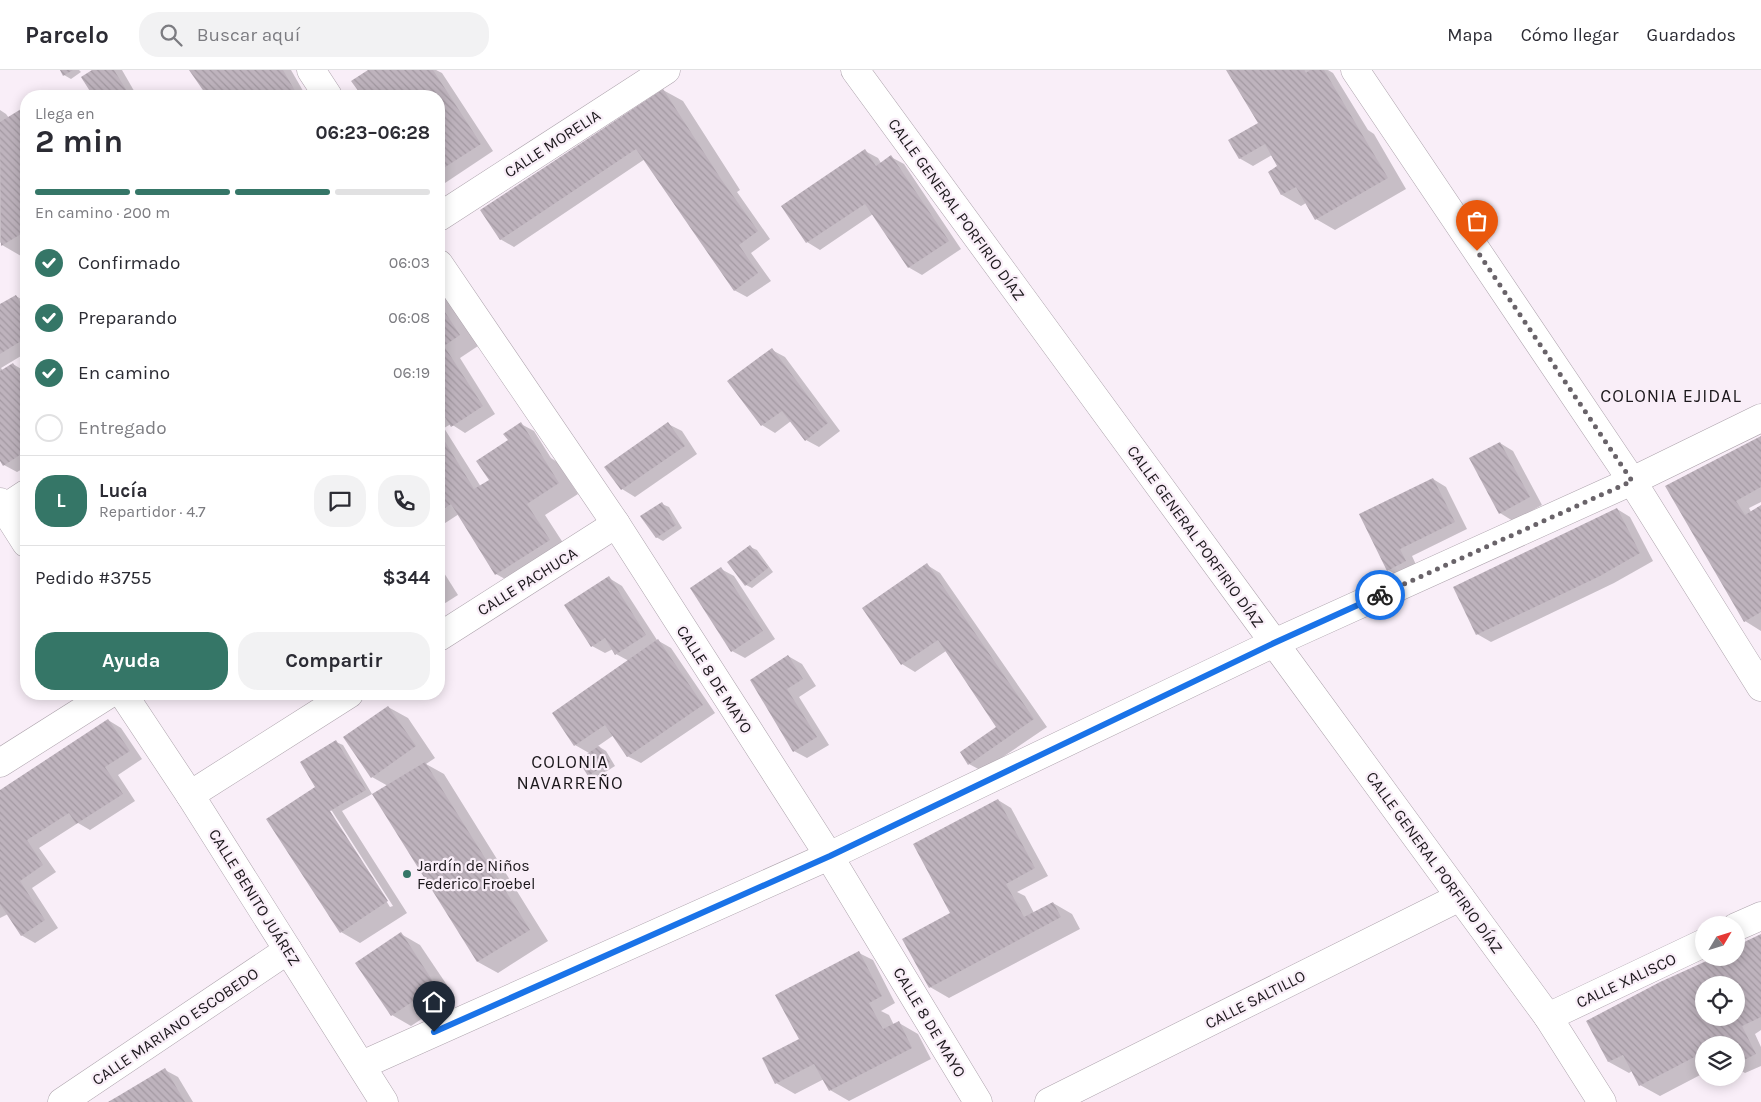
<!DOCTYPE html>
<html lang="es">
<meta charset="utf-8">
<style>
:root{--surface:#fff;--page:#f2f2f3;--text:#2b2b33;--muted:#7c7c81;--line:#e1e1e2;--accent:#357667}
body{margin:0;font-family:Karla,sans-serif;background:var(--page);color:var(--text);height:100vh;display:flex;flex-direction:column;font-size:19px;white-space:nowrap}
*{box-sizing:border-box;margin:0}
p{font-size:16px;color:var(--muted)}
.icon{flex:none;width:28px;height:28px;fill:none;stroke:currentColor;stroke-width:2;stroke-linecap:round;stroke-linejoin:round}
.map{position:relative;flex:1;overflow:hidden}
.drawer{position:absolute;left:20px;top:20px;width:425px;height:610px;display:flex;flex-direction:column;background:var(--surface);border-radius:20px;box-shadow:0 2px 12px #0003}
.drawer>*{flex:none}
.needle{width:32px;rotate:52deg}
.buttons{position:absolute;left:1695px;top:846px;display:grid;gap:10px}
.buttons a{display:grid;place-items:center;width:50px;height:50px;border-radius:50%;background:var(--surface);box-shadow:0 2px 12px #0003;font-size:25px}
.pin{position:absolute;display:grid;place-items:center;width:42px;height:42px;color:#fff;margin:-51px -21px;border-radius:50% 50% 50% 0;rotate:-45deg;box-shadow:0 0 5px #0007}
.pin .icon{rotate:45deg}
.courier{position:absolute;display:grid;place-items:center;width:50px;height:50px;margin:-25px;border:4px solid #1a73e8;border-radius:50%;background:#fff;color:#222;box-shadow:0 1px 6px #0007}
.headline em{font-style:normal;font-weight:700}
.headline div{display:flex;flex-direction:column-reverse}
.headline{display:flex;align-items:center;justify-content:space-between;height:85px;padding:0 15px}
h1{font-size:32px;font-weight:700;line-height:38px}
.bar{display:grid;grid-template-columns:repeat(4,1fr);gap:8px 5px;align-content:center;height:60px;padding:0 15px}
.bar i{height:6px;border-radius:4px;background:var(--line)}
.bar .active{background:var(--accent)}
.bar p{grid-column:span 4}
.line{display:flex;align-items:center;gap:12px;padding:0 15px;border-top:1px solid var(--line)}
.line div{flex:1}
.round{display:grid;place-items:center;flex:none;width:52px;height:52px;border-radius:20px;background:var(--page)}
ol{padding:0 15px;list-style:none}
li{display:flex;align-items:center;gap:15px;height:55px}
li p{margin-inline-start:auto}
li .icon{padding:5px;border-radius:50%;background:var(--accent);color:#fff;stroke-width:4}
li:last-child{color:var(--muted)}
li i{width:28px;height:28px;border:2px solid var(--line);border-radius:50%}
.primary-button{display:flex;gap:10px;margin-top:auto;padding:10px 15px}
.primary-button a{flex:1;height:58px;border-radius:20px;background:var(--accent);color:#fff;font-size:20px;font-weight:700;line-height:58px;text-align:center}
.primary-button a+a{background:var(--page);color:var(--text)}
header{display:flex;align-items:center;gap:30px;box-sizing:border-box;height:70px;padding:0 25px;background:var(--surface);border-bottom:1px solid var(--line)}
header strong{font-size:24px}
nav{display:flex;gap:28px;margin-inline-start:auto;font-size:18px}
.search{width:350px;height:45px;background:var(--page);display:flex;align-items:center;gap:12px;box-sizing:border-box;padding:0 18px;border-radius:20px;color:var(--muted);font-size:19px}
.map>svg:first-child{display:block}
.shadow{fill:#0003;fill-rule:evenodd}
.building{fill:url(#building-back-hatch);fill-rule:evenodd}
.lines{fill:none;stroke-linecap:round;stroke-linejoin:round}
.minor-casing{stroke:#ada3ac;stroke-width:29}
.tertiary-casing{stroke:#ada3ac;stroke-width:29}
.minor{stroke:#fff;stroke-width:28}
.tertiary{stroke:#fff;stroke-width:28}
.done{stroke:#696369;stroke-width:5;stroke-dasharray:0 9}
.route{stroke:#1a73e8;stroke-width:6}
.poi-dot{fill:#357667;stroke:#f9eef8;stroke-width:2}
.labels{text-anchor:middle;stroke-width:4.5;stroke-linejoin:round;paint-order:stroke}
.street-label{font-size:16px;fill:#1c181c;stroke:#f9eef8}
.poi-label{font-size:16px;fill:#1c181c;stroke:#f9eef8;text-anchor:start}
.neighbourhood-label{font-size:18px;letter-spacing:1px;fill:#1c181c;stroke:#f9eef8}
</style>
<header>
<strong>Parcelo</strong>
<div class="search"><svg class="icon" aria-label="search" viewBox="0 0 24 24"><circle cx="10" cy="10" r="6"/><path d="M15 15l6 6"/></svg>Buscar aquí</div>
<nav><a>Mapa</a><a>Cómo llegar</a><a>Guardados</a></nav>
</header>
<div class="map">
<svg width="1761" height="1032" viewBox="0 0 1761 1032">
<defs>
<pattern id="building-back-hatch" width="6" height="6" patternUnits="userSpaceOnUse" patternTransform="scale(1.25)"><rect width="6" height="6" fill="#beb3bd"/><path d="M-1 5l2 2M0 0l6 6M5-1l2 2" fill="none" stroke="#a399a2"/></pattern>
</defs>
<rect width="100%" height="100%" fill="#f9eef8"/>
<!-- shadow -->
<g class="shadow">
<path d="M61,0h18l2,2 -10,7 -7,-4z"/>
<path d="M94,0h28l15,26h-43l-12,-18z"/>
<path d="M190,0h101l15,26h-98z"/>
<path d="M370,0h66l6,3 51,78 -54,36v-91h-76l-10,-15z"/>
<path d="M1227,0h101l5,3 35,57 6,4 32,55 -71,41 -19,-11 -10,-16 -5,3 -19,-11 -13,-23 11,-6 -8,-11 -19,11 -14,-8 20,-34z"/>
<path d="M663,20l20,11 57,89 -3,2 33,47 -19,14 20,28 -24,16 -13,-7 -89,-131 -131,88 -14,-8z"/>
<path d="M26,38v145l-5,3 -19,-11 -2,-3v-132l6,4 3,4z"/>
<path d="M865,81l13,7 3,5 10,-6 13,7 57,85 -39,26 -14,-8 -35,-53 -53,36 -13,-8z"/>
<path d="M439,217l39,59 -18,12 35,56 -30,19 -14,-9 -7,4 37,59 10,-7 18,-40 12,-16 13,7 17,27 6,4 21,32 -33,21 24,37 -53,33 -20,-11 -37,-60 -20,13z"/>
<path d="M16,226l10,6v51l-25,15 2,3 10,-7 13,8v95l-9,5 -13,-7 -4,-7v-152z"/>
<path d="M772,280l13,7 55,74 -21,16 -13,-7 -15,-19 -16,12 -13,-8 -33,-44z"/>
<path d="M668,354l14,7 15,23 -62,43 -13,-8 -16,-22z"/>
<path d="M1761,368v64l-12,6 2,4 10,-6v125l-16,-10 -47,-80z"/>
<path d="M1500,373l13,8 29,54 -29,16 -13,-8z"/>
<path d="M1433,409l13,8 21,42 -55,27 6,13 -17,8 -13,-7z"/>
<path d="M662,434l7,3 13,21 -19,13 -7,-4z"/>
<path d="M1617,439l13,8 23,44 -39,22 -123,59 -14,-8z"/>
<path d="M750,477l7,3 16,22 -21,16 -6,-3z"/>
<path d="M439,495l19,30 -19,12z"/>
<path d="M927,495l13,8 107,154 -65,44 -13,-7 29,-37 -52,-76 -31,21 -13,-8 -39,-56z"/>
<path d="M721,499l13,7 41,63 -30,19 -13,-7z"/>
<path d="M609,508l13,8 35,54 14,8 44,65 -74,50 -14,-7 -13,-21 -16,11 8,5 9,15 -19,12 -7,-3v-22l-14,-8 -21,-31 75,-53 -13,-7 -3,-5 -8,4 -13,-7z"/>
<path d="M788,586l14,8 14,22 -17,11 30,48 -22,13 -13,-7 -42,-71z"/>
<path d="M388,637l20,11 27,40 -9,6 18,10 104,167 -50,32 -20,-11 -104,-168 14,-8 -16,-9z"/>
<path d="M108,650l13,8 21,31 -24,16 17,26 -45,29 -12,-7 -39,25 17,24 -24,16 26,40 -23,15 -14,-8 -13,-21 -8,4v-127z"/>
<path d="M336,672l7,3 29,49 -30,17 65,102 -47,30 -19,-11 -24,-144zM328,739l4,2 61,95 -3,1z"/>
<path d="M998,730l13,8 37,68 -31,16 8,4 9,17 19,-10 19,11 8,15 -131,69 -19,-11 23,-74z"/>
<path d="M401,864l19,11 35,52 -44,29 -19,-11z"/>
<path d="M1761,865v95l-6,4 6,13v19l-16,7 -9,-5v-23h-32v28l-44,23 -20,-11 -8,-14 -3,2 -20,-11 -21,-40 127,-64h21zM1704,915h32v33h-32z"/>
<path d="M859,883l14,7 22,43 -14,8 8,4 5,10 5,-2 19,11 13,25 -82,42 -19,-11 -6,-11 -29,15 -19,-11 25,-44z"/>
<path d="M165,1000l13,7 15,25h-82z"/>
</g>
<!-- building -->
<g class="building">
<path d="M60,0h13l-10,6z"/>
<path d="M92,0h22l16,26h-37l-12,-19z"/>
<path d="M189,0h94l15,26h-91z"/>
<path d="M368,0h65l48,74 -42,27v-75h-77l-11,-15z"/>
<path d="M1226,0h78l2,3 4,-3h14l64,108 -73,42 -19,-33 -15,8 -13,-23 9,-6 -12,-22 -26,15 -11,-19 30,-17z"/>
<path d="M663,19l58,90 37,52 -19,14 19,28 -24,18 -98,-142 -136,91 -20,-30z"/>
<path d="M53,21l3,5h-13z"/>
<path d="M26,36v125l-25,15 -1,-124z"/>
<path d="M865,79l11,17 15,-11 58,86 -41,27 -43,-64 -59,39 -25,-37z"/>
<path d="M16,225l10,18v25l-26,16v-50z"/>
<path d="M439,233l21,32 -16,11 39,60 -32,21 -8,-13 -4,3z"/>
<path d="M772,278l56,75 -23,18 -23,-30 -21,15 -34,-45z"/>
<path d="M13,293l13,21v67l-23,15 -3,-5v-90z"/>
<path d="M521,352l38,61 -32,21 23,36 -55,35 -44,-71 -12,8v-80l35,57 15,-9 -13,-19 32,-21 -5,-6z"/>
<path d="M668,352l17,24 -64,44 -17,-23z"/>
<path d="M1761,366v51l-25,14 9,14 16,-10v107l-17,10 -79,-136z"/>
<path d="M1500,372l30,55 -31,17 -30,-56z"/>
<path d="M1433,408l22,44 -55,27 6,12 -19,10 -28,-57z"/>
<path d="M662,432l14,23 -20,13 -16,-22z"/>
<path d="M1617,438l23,45 -40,23 -124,59 -23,-48z"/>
<path d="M750,475l18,23 -23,18 -18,-24z"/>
<path d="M927,493l107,156 -66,46 -8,-13 36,-25 -58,-87 -37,25 -39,-57z"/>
<path d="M721,497l42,64 -32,21 -41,-64z"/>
<path d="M609,506l37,59 -31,20 -10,-17 -14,9 -27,-42z"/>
<path d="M439,507l6,11 -6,4z"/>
<path d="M658,569l45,66 -76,52 -22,-32 -31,21 -22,-33z"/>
<path d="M788,585l15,24 -16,10 30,48 -24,15 -43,-72z"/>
<path d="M388,636l28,40 -45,32 -28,-41z"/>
<path d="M108,649l22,32 -25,16 18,27 -47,30 -7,-11 -42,27 16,25 -23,16 25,39 -24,16 -21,-32v-114z"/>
<path d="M336,670l30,50 -36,21 58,90 -48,32 -74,-114 49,-32 -15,-25z"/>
<path d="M599,676l11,16 -22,14 -10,-16z"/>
<path d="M425,692l105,168 -53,32 -105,-168z"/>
<path d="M998,729l37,69 -29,16 18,33 29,-15 8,15 -132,71 -27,-49 48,-26 -37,-69z"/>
<path d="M401,862l35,54 -45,30 -36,-53z"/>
<path d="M1761,864v83l-19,9 14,28 -20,10v-19h-15l-1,-1 -16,1v7l-65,34 -16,-31 -15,7 -22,-41 74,-39 53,-24h23v-12zM1704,915h32v33h-32z"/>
<path d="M859,881l23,45 -13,7 14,26 16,-8 13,27 -83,43 -15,-27 -39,20 -13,-26 37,-19 -24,-44z"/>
<path d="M165,998l20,34h-77l12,-7z"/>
</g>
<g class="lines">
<defs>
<g id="minor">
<path d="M311,0l17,26"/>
<path d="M855,0l693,947 54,85"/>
<path d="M1355,0l277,411 129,206"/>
<path d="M439,194l177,260 213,332 149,246"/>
<path d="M0,432l26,41"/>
<path d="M439,567l177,-113"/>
<path d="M123,624l67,101 194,307"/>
<path d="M0,693l109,-69"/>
<path d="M190,725l159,-101"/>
<path d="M1736,857l25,-11"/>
<path d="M1548,947l156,-74"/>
<path d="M362,995l467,-209 445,-213 358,-162 129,-63"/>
<path d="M62,1032l226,-152"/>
<path d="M1049,1032l411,-205"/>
</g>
<g id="tertiary">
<path d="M439,147l227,-147"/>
<path d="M0,441l26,-17"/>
</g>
</defs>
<!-- minor casing -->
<use href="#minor" class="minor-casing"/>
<!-- tertiary casing -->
<use href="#tertiary" class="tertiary-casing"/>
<!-- minor -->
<use href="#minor" class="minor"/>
<!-- tertiary -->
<use href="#tertiary" class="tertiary"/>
</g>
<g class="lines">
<!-- done -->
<path class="done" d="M1380,525l252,-114 -155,-230"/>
<!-- route -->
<path class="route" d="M434,962l396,-176 444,-213 106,-48"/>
</g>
<!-- markers -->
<circle class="poi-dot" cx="407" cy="804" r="5"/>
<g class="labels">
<!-- street labels -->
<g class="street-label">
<text transform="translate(552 73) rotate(-33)" y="6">CALLE MORELIA</text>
<text transform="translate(957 139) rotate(54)" y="6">CALLE GENERAL PORFIRIO DÍAZ</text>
<text transform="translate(1196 466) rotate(54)" y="6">CALLE GENERAL PORFIRIO DÍAZ</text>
<text transform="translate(527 511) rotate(-32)" y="6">CALLE PACHUCA</text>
<text transform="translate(715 609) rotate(57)" y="6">CALLE 8 DE MAYO</text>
<text transform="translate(1435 792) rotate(54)" y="6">CALLE GENERAL PORFIRIO DÍAZ</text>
<text transform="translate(255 827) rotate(58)" y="6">CALLE BENITO JUÁREZ</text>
<text transform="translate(1626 910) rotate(-25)" y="6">CALLE XALISCO</text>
<text transform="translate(1255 929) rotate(-27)" y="6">CALLE SALTILLO</text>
<text transform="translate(930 952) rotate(59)" y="6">CALLE 8 DE MAYO</text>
<text transform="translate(175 956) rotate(-34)" y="6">CALLE MARIANO ESCOBEDO</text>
</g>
<!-- poi labels -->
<g class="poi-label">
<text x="417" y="801">Jardín de Niños<tspan x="417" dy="18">Federico Froebel</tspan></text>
</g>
<!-- neighbourhood labels -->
<g class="neighbourhood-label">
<text x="1671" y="332">COLONIA EJIDAL</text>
<text x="570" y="698">COLONIA<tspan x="570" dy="21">NAVARREÑO</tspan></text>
</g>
</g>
</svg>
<div class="buttons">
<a><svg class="needle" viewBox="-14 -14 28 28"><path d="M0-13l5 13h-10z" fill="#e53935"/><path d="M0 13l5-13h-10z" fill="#7c7c81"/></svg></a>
<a><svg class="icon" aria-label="locate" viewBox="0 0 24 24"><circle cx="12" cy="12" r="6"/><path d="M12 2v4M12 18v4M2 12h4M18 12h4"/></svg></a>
<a><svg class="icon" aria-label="layers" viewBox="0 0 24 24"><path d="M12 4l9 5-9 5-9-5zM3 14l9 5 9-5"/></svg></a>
</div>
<div class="pin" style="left:1477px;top:181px;background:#ea580c"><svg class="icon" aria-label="bag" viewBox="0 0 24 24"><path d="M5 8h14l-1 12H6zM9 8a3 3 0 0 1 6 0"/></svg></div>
<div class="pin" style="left:434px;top:962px;background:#1f2937"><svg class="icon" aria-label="home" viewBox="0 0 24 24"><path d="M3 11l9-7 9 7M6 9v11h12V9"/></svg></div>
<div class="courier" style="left:1380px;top:525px"><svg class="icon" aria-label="bike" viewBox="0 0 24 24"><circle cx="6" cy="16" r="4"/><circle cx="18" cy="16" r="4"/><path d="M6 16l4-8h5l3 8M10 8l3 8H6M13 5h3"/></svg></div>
<section class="drawer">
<div class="headline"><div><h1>2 min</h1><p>Llega en</p></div><em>06:23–06:28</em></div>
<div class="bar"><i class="active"></i><i class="active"></i><i class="active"></i><i></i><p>En camino · 200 m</p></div>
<ol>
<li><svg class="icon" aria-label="check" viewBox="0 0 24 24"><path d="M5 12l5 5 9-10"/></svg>Confirmado<p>06:03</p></li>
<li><svg class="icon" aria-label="check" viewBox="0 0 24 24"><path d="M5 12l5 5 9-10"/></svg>Preparando<p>06:08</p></li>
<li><svg class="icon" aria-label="check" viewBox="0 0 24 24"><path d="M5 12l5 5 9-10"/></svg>En camino<p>06:19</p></li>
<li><i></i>Entregado</li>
</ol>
<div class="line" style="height:90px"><b class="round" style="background:var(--accent);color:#fff">L</b><div><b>Lucía</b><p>Repartidor · 4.7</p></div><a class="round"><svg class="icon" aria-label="chat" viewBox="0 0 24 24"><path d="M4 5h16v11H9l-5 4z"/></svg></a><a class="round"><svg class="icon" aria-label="phone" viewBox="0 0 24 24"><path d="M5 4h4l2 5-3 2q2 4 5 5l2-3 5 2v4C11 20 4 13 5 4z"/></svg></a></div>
<div class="line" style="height:65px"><div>Pedido #3755</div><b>$344</b></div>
<div class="primary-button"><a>Ayuda</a><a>Compartir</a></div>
</section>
</div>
